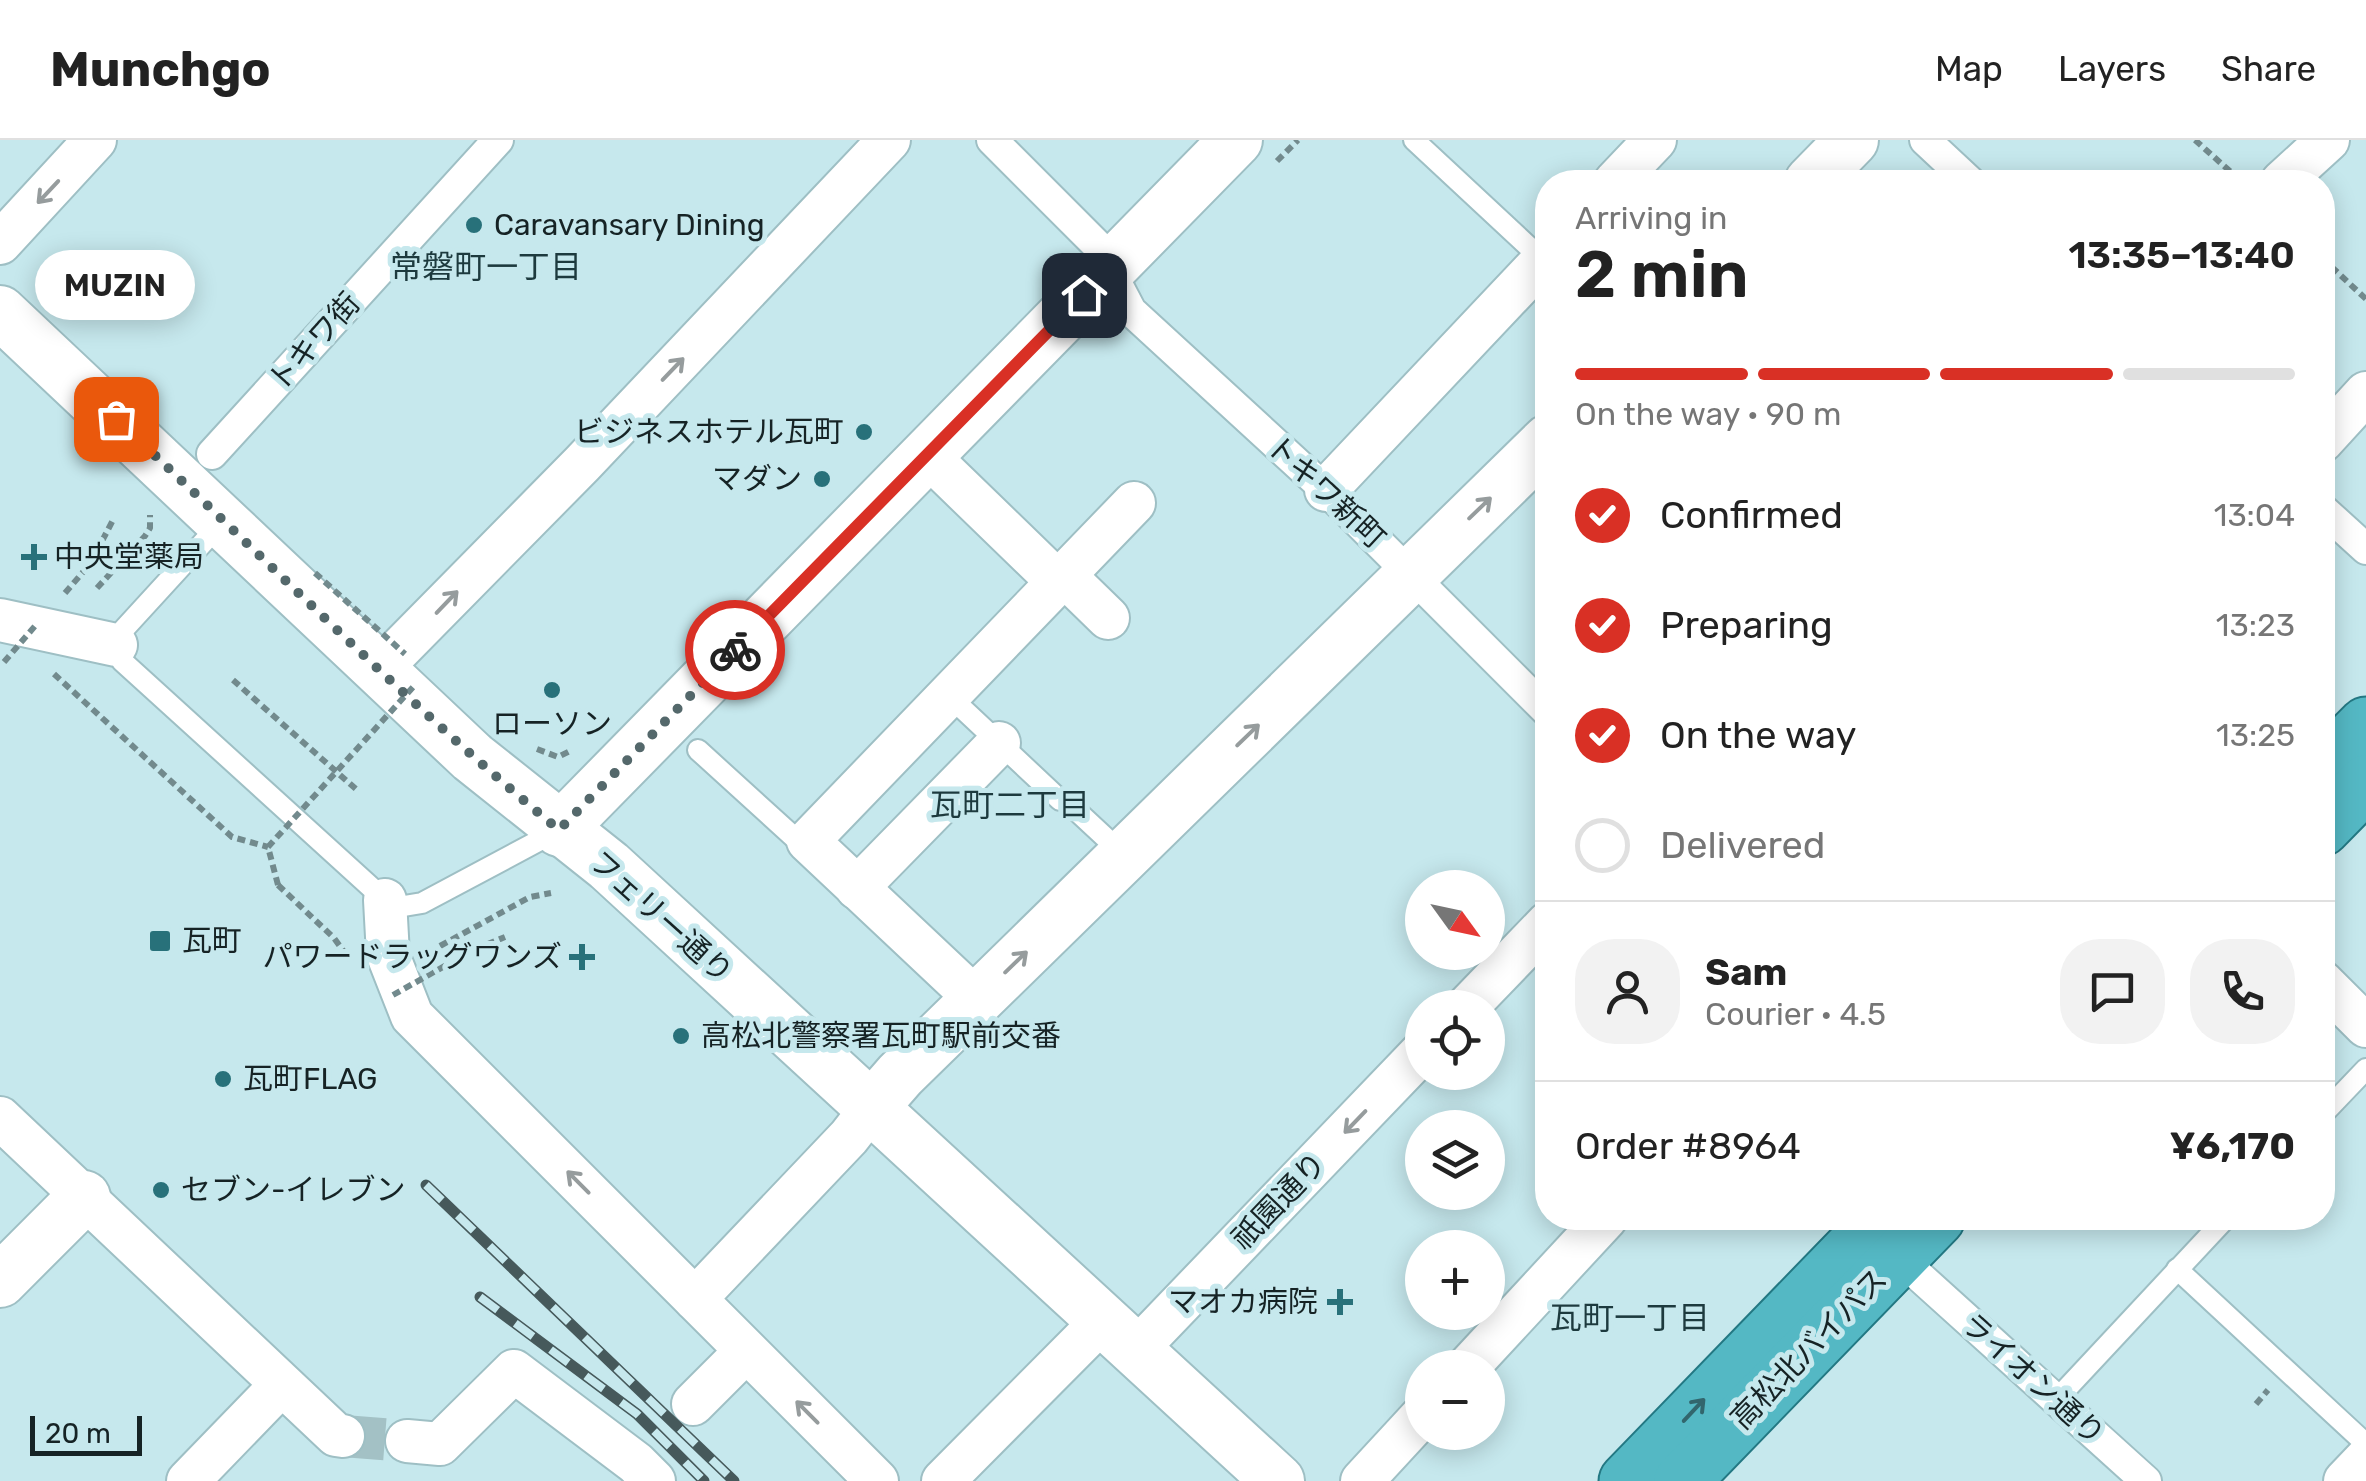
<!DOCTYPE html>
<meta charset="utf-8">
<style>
:root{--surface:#fff;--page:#f2f2f2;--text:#222;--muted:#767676;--line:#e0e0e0;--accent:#d93025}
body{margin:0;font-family:Rubik,"Noto Sans JP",sans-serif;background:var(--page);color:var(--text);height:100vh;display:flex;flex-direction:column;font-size:38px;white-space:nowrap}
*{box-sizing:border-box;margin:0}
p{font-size:32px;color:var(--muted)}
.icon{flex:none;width:55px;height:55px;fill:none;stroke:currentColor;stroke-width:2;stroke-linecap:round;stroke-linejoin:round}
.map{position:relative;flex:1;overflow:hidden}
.drawer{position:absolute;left:1535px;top:30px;width:800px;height:1060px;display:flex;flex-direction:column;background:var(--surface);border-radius:40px;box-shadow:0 5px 25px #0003}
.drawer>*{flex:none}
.needle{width:65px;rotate:123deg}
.controls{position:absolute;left:1405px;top:730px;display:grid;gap:20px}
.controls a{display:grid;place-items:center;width:100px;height:100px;border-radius:50%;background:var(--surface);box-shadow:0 5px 25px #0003;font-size:50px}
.scale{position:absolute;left:30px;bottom:25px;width:112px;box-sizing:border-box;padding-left:10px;border:5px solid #162325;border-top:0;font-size:28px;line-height:35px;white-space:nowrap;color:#162325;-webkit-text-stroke:8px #c6e8ed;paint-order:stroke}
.pin{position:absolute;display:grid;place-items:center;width:85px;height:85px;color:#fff;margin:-42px;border-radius:20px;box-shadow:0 5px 15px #0006}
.courier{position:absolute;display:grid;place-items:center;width:100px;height:100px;margin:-50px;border:8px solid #d93025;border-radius:50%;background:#fff;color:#222;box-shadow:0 2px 12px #0007}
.bubble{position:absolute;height:70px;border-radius:35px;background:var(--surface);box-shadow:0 5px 25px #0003;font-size:32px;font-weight:600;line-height:70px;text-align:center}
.summary em{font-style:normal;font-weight:600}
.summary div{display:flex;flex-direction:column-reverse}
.summary{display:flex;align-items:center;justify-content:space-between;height:170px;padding:0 40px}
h1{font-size:65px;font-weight:600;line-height:75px}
.bar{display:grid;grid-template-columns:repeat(4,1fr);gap:15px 10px;align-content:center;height:120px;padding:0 40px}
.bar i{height:12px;border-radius:8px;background:var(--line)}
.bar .current{background:var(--accent)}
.bar p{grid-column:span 4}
.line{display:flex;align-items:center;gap:25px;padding:0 40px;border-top:2px solid var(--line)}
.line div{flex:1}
.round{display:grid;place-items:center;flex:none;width:105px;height:105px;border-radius:40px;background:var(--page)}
ol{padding:0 40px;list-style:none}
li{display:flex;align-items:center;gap:30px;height:110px}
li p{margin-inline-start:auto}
li .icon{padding:10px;border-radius:50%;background:var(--accent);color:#fff;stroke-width:4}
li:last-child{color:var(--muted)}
li i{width:55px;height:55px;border:5px solid var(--line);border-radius:50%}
header{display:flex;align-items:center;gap:60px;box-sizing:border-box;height:140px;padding:0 50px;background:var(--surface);border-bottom:2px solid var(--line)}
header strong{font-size:48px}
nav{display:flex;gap:55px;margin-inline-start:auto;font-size:35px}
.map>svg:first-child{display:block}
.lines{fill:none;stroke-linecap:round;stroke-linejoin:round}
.minor-tunnel{stroke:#a3c1c5;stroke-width:42;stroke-dasharray:42 21;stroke-linecap:butt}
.service-casing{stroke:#9ebfc4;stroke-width:24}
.pedestrian-casing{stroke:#9ebfc4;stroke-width:34}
.minor-casing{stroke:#9ebfc4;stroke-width:46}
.tertiary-casing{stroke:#9ebfc4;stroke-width:56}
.trunk-casing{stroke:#237883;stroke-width:59}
.path{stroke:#728a8d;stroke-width:6;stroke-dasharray:8 5;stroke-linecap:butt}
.service{stroke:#fff;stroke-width:20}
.pedestrian{stroke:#fff;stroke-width:30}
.minor{stroke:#fff;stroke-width:42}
.tertiary{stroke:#fff;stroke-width:52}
.trunk{stroke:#54b8c4;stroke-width:55}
.rail-casing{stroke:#46595b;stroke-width:11}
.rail{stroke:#c6e8ed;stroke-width:8;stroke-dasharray:22;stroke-linecap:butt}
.path-bridge{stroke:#728a8d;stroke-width:6;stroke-dasharray:8 5;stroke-linecap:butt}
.oneway{stroke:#969c9d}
.oneway2{stroke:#32666d}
.done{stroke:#54686b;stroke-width:10;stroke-dasharray:0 18}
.route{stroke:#d93025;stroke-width:12}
.poi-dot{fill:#28717a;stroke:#c6e8ed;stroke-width:4}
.labels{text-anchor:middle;stroke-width:10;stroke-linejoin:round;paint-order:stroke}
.poi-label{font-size:30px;fill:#162325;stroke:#c6e8ed;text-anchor:start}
.street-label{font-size:30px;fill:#162325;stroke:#c6e8ed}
.neighbourhood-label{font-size:32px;fill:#1d3a3e;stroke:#c6e8ed}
</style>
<header>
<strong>Munchgo</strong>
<nav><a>Map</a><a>Layers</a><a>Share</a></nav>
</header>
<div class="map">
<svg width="2366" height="1341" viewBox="0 0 2366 1341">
<rect width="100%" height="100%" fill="#c6e8ed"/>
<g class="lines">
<!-- minor-tunnel -->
<path class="minor-tunnel" d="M343,1296l64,5"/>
<defs>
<g id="service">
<path d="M1414,0l129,120"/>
<path d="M221,383l-97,106 -8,16 6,16 263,239 19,6 18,-3 135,-72"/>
<path d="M948,555l112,105 6,1 57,53"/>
<path d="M698,610l99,90 11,1"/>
<path d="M2322,975l44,-46"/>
<path d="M2177,1129l189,175"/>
<path d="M2056,1260l170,-182"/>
</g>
<g id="pedestrian">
<path d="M992,0l104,104 35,67 195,179 222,222"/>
<path d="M1925,0l45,42"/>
<path d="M212,314l286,-314"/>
<path d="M2322,369l44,40"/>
<path d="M1919,1136l227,205"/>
</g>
<g id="minor">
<path d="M1615,42l40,-42"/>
<path d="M2282,42l46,-42"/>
<path d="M0,103l95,-103"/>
<path d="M2322,301l44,-48"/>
<path d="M927,315l131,127 11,-2 39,38"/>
<path d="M1326,350l222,-235"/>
<path d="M0,480l116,25"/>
<path d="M378,531l204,-207 307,-324"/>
<path d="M857,748l142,-145"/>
<path d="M385,760l3,55 24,61 465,465"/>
<path d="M2322,842l44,44"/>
<path d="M977,860l-169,-159 326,-338"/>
<path d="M1466,868l82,-85"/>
<path d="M0,978l336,317 7,1"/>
<path d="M695,1159l154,-162 24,-31"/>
<path d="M1135,1211l287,-299"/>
<path d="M1467,1228l139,-150"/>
<path d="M693,1264l53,-53"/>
<path d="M407,1301l33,3 74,-73 122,92 18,18"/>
<path d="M188,1341l93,-96"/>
<path d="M943,1341l159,-160"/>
<path d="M1362,1341l60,-65"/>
<path d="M2345,1341l21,-22"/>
</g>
<g id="tertiary">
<path d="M1811,42l41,-42"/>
<path d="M0,172l472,445 137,109 669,615"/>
<path d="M559,690l677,-690"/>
<path d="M873,966l27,-31 648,-634"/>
<path d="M0,1141l84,-84"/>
</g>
<g id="trunk">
<path d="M2322,629l44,-44"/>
<path d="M2322,688l44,-45"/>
<path d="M1627,1341l255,-263"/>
<path d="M1682,1341l255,-263"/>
</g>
</defs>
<!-- service casing -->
<use href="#service" class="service-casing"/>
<!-- pedestrian casing -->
<use href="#pedestrian" class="pedestrian-casing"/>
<!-- minor casing -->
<use href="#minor" class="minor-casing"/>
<!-- tertiary casing -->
<use href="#tertiary" class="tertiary-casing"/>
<!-- trunk casing -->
<use href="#trunk" class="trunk-casing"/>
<!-- path -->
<g class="path">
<path d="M2195,0l47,42"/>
<path d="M1277,21l21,-21"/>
<path d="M2322,118l44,41"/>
<path d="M97,448l48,-52 5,-8v-13"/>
<path d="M65,453l25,-29 23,-44"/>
<path d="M54,534l178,163 36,10"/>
<path d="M233,540l124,110"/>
<path d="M537,609l21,8 14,-7"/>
<path d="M278,745l56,53 13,18"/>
<path d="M440,806l90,-49 21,-4"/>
<path d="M475,809l30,-12"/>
<path d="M2256,1264l12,-14"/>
</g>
<!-- service -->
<use href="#service" class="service"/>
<!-- pedestrian -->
<use href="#pedestrian" class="pedestrian"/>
<!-- minor -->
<use href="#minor" class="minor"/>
<!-- tertiary -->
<use href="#tertiary" class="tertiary"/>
<!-- trunk -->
<use href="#trunk" class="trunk"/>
<defs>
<g id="rail">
<path d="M426,1045l308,296"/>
<path d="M480,1157l157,117 67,67"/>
</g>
</defs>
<!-- rail casing -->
<use href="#rail" class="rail-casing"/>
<!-- rail -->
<use href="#rail" class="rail"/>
<!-- path-bridge -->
<g class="path-bridge">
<path d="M315,433l90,81"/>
<path d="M4,522l31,-36"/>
<path d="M278,745l-10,-38 146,-161"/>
<path d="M393,855l82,-46"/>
</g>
</g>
<!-- one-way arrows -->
<defs><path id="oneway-shaft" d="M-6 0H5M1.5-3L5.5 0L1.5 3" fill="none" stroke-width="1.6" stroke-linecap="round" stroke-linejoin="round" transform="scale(2.5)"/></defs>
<g class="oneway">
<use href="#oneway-shaft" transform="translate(48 52) rotate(133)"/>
<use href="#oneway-shaft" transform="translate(673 229) rotate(-46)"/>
<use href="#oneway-shaft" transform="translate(1480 368) rotate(-44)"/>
<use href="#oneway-shaft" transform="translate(447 462) rotate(-46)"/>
<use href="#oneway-shaft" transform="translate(1248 595) rotate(-44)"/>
<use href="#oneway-shaft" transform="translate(1016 822) rotate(-44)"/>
<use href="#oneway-shaft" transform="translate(1355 982) rotate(134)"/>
<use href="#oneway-shaft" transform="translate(578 1042) rotate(-135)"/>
<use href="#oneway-shaft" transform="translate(807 1272) rotate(-135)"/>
</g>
<use class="oneway2" href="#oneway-shaft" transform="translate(1694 1270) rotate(-47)"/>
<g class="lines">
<!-- done -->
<path class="done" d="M116,279c148,137 287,282 443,411l176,-180"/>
<!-- route -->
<path class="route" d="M735,510l349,-355"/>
</g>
<!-- markers -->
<g class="poi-dot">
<circle cx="474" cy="85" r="10"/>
<circle cx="864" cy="292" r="10"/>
<circle cx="822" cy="339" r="10"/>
<path d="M29 402h10v10h10v10h-10v10h-10v-10h-10v-10h10z"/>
<circle cx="552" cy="550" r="10"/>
<rect x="148" y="789" width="24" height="24" rx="5"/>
<path d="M577 802h10v10h10v10h-10v10h-10v-10h-10v-10h10z"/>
<circle cx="681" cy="896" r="10"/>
<circle cx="223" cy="939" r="10"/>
<circle cx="161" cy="1050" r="10"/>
<path d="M1335 1147h10v10h10v10h-10v10h-10v-10h-10v-10h10z"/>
</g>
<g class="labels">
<!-- poi labels -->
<g class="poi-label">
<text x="494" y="95">Caravansary Dining</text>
<text x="844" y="302" text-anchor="end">ビジネスホテル瓦町</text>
<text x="802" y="349" text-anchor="end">マダン</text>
<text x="54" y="427">中央堂薬局</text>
<text x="552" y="594" text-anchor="middle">ローソン</text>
<text x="182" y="811">瓦町</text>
<text x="562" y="827" text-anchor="end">パワードラッグワンズ</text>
<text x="701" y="906">高松北警察署瓦町駅前交番</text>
<text x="243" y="949">瓦町FLAG</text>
<text x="181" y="1060">セブン-イレブン</text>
<text x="1318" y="1172" text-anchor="end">マオカ病院</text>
</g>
<!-- street labels -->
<g class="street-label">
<text transform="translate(314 202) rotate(-48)" y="10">トキワ街</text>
<text transform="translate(1326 352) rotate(43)" y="10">トキワ新町</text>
<text transform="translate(661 777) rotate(42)" y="10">フェリー通り</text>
<text transform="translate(1279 1061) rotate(-46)" y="10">祇園通り</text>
<text transform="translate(1809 1209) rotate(-46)" y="10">高松北バイパス</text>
<text transform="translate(2033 1239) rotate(42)" y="10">ライオン通り</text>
</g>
<!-- neighbourhood labels -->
<g class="neighbourhood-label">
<text x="486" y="138">常磐町一丁目</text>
<text x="1010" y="676">瓦町二丁目</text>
<text x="1630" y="1189">瓦町一丁目</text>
</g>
</g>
</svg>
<div class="controls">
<a><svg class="needle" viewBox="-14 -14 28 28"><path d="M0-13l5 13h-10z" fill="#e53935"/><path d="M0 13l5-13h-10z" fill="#767676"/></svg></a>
<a><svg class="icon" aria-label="locate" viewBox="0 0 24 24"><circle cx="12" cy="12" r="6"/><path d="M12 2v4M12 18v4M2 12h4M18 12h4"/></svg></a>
<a><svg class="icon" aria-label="layers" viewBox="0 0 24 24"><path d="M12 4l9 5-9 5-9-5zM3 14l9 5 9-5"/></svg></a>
<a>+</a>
<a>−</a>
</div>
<div class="scale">20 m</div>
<div class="pin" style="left:116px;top:279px;background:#ea580c"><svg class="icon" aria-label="bag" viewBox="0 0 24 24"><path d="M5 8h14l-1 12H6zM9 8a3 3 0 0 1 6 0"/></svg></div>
<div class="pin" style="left:1084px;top:155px;background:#1f2937"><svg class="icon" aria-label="home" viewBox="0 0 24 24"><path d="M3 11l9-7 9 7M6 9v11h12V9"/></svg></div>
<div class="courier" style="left:735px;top:510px"><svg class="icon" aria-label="bike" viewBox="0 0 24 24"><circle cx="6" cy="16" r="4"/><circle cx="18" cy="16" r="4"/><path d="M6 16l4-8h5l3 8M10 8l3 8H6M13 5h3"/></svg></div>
<div class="bubble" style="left:35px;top:110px;width:160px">MUZIN</div>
<section class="drawer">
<div class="summary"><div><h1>2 min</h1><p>Arriving in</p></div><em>13:35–13:40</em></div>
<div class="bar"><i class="current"></i><i class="current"></i><i class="current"></i><i></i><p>On the way · 90 m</p></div>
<ol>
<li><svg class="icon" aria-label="check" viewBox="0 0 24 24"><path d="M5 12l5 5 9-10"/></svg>Confirmed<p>13:04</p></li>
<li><svg class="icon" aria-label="check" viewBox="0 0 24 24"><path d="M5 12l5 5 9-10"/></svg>Preparing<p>13:23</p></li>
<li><svg class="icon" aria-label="check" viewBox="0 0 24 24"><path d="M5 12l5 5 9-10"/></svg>On the way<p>13:25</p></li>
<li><i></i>Delivered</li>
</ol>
<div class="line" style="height:180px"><a class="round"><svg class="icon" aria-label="person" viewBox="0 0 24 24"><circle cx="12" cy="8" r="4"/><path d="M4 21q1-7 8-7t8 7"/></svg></a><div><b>Sam</b><p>Courier · 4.5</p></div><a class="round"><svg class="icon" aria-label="chat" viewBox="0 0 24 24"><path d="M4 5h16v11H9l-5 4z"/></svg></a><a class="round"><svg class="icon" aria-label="phone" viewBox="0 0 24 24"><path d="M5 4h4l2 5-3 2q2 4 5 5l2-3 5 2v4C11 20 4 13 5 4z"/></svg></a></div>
<div class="line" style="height:130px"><div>Order #8964</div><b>¥6,170</b></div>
</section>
</div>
